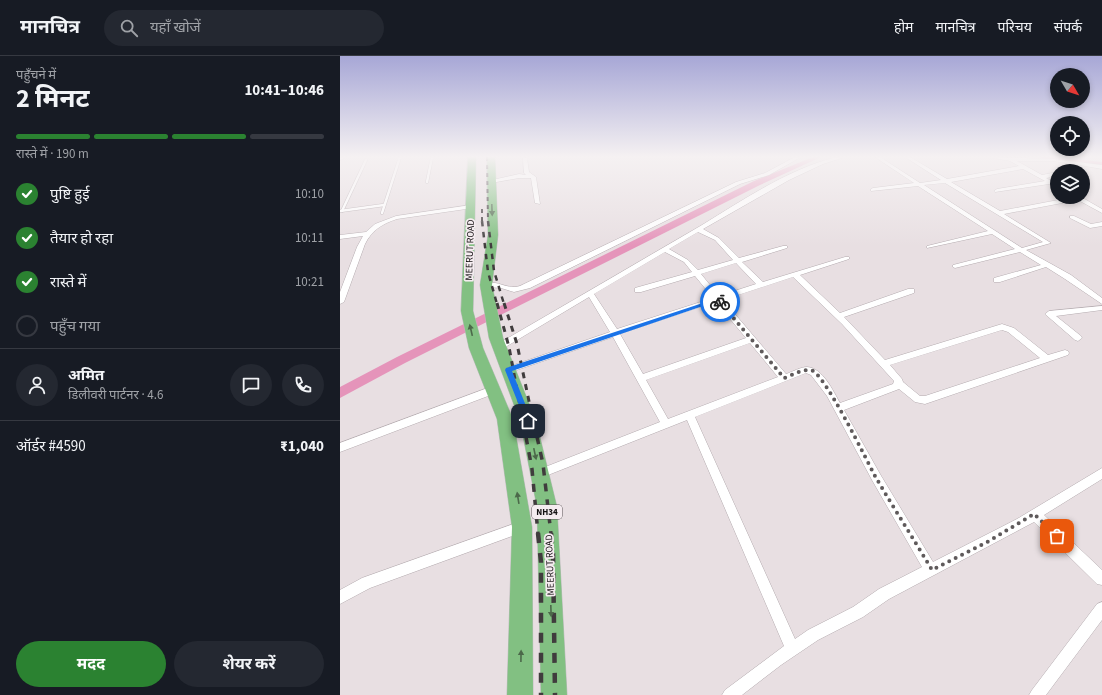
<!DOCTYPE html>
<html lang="hi">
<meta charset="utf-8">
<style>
:root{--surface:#171b24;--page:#242831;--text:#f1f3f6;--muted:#9ea1a6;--line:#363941;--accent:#2b8231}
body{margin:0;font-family:"Source Sans 3","Noto Sans Devanagari",sans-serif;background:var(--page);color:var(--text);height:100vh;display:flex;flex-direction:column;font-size:15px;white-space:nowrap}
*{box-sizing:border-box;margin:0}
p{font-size:13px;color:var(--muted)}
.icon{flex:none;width:22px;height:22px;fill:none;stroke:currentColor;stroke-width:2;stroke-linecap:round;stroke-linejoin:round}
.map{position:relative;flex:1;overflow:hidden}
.sheet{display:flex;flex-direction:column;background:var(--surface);width:340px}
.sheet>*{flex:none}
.needle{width:26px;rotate:129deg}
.controls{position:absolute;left:710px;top:12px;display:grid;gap:8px}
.controls a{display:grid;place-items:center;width:40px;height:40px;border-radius:50%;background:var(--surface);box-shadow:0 2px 6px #0003;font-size:20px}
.pin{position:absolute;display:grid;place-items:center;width:34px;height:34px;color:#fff;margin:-17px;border-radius:8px;box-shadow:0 2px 6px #0006}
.courier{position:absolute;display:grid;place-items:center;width:40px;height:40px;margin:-20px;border:3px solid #1a73e8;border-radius:50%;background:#fff;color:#222;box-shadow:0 1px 5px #0007}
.summary em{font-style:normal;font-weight:700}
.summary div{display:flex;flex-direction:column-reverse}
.summary{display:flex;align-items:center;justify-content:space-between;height:68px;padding:0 16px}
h1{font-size:26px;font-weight:700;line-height:30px}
.bar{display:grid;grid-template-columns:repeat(4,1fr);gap:6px 4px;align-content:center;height:48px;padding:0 16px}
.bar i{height:5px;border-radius:3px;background:var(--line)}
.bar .active{background:var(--accent)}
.bar p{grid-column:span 4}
.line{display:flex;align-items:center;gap:10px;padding:0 16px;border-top:1px solid var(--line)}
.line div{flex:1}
.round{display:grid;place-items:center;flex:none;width:42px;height:42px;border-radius:21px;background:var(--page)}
ol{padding:0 16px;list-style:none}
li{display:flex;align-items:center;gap:12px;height:44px}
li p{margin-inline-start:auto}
li .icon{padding:4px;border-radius:50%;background:var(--accent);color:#fff;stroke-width:4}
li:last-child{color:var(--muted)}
li i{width:22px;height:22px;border:2px solid var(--line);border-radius:50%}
.cta{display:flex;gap:8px;margin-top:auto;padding:8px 16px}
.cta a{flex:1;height:46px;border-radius:24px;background:var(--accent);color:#fff;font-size:16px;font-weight:700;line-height:46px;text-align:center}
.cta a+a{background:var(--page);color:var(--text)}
header{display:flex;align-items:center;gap:24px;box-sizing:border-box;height:56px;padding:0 20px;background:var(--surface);border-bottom:1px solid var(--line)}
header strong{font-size:19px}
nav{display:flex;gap:22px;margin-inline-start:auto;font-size:14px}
.search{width:280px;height:36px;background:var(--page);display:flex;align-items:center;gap:10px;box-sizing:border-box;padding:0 14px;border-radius:22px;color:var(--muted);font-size:15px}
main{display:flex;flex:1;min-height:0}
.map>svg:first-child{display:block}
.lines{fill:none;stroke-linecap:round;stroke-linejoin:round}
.canal{fill:#e594ba;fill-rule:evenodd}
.service-casing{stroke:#b4abaf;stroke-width:3.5}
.minor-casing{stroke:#b4abaf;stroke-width:1}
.trunk-casing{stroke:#bdbdbd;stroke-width:1}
.service{stroke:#fff;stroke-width:2.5}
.minor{fill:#fff;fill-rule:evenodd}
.trunk{fill:#82c082;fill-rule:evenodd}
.rail-far4{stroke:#403c3d;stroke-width:2;stroke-dasharray:4 4;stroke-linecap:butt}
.rail-far3{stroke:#403c3d;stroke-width:2.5;stroke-dasharray:5.5 5.5;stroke-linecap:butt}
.rail-far2{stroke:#403c3d;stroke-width:3;stroke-dasharray:6 6;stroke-linecap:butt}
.rail-far1{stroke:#403c3d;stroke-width:3.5;stroke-dasharray:8 8;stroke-linecap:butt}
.rail{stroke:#403c3d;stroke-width:4.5;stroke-dasharray:10 10;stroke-linecap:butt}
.oneway{fill:#4c694a}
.route{fill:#1a73e8}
.done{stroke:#5f5a5b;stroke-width:4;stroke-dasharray:0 7.2}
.labels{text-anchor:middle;stroke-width:3.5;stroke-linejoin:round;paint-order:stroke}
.shield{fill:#f5ecf0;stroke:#585355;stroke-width:1}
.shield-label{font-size:9px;font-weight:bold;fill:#151213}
.street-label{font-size:10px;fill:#151213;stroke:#f5ecf0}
</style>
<header>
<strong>मानचित्र</strong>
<div class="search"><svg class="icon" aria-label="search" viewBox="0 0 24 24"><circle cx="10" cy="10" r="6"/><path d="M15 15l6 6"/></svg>यहाँ खोजें</div>
<nav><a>होम</a><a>मानचित्र</a><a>परिचय</a><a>संपर्क</a></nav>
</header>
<main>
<section class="sheet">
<div class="summary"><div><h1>2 मिनट</h1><p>पहुँचने में</p></div><em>10:41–10:46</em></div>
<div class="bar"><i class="active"></i><i class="active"></i><i class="active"></i><i></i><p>रास्ते में · 190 m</p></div>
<ol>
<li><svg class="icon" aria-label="check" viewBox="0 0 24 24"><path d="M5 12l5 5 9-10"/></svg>पुष्टि हुई<p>10:10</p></li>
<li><svg class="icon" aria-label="check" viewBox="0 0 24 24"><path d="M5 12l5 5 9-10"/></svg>तैयार हो रहा<p>10:11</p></li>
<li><svg class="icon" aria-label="check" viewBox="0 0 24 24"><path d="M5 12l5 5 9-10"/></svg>रास्ते में<p>10:21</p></li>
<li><i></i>पहुँच गया</li>
</ol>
<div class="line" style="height:72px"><a class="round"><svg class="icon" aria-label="person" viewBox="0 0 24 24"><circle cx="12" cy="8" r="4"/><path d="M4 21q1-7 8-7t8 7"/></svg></a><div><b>अमित</b><p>डिलीवरी पार्टनर · 4.6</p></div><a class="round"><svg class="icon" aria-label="chat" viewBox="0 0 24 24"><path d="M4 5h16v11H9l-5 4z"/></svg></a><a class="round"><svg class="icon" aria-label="phone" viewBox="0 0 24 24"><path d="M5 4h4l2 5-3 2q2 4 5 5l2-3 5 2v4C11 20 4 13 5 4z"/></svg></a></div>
<div class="line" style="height:52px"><div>ऑर्डर #4590</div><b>₹1,040</b></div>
<div class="cta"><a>मदद</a><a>शेयर करें</a></div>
</section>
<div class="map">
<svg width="762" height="639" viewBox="0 0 762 639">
<rect width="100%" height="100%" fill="#e8dfe2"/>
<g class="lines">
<!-- canal -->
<g class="canal">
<path d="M473,101h8l-61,28 -355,178 -65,35v-11l57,-30 357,-176z"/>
<path d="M700,101h19l43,5v4l-59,-7z"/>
</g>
<defs>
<g id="service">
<path d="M0,103l3,-2"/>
<path d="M87,126l5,-25"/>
<path d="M0,155l44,-6"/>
<path d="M2,155l24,-51"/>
<path d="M42,157l18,-56"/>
</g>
<g id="minor">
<path d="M183,101l4,1 2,14 7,5 4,27 -5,-1 -4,-25h-12l-28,5 -3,-2 31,-7 7,1 -2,-2z"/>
<path d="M455,101h6l-32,18 -29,9 -210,104 -16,4 -13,-4 -15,-1 -4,-2c10,-7 23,3 33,2 3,0 7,-2 9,-3l212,-102 29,-9z"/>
<path d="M497,101h8l-22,7 -34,16 -86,49 16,9 20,20 44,-12h4v2l-45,14 21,20 82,-25h4v2l-49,16 40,38 68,-24h6v4l-70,24 41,43 117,-36 12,4 34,27 17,-5 3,1 1,2 -1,2 -143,49 -10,-2 -16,-13 -55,21 36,64 53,88 84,-43 85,-51v11l-58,36 58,55v15l-5,-1 -63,-62 -145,77 -26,18 -45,23 -37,25 -39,30h-20l3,-5 59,-44 -97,-226 -144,57 -4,2 -4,-2 -1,-3 1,-3 125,-49 -47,-85 -102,35h-6l-1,-2 1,-2 105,-36 -21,-35 -87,52h-6l-1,-2 1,-2c69,-40 139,-81 206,-120 41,-25 88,-57 135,-68zM358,176l17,8 18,20 -35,10 -10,-10 -19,-11zM325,196l19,10 8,10 -57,16v4h6l54,-16 18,22 -96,31 -23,-35zM396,207l20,21 -37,12 -18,-22zM453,221l49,47 52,57 -1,3 -53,19c-7,-12 -17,-35 -33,-36 -6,0 -15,5 -21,7l-63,-74zM376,246l30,36 -103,36 -23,-40zM662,274l6,2 32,26 -115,38h-5l-17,-14 -1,-3 -12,-14zM410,287l28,34 -110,42 -22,-39zM466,317l5,2 16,21 45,84 50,87 -43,22 -26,18 -45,23 -13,9 -100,-222z"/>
<path d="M535,101h5l40,26 21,-3 -36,-23h5l37,22 72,-13 -9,-5 -22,-4 65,2 49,6v4l-28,-5 6,4 1,3h-9l3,-2 -9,-6 -13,-2h-36l25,14 15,-3v4l-11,2 11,6v4l-8,-4 -54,8 -1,-1 3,-2 48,-8 -22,-12 -72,13 49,29 74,-14h7l21,12v4l-24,-13 -74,14 47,29 -25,7 45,25 31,23v6l-37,-25 -19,-12 -46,15h-6v-4l47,-13 -21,-13 -65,16 -2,-1v-2l62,-16 -23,-15 -65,14v-2l61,-15 -70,-45 -47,5v-2l2,-1 41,-5zM605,127l98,59 -21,6 -98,-63z"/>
<path d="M131,149l3,2 -1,1 -76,11c-15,5 -25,11 -32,25l-21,58 -4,2v-12l17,-45 6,-11 -23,3v-4l26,-3 9,-8 21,-8z"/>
<path d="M730,160h4l17,8 11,-2v4l-12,2 -20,-10z"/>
<path d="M762,250v4l-46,6 25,20 1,2 -4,3 -3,-1 -30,-26 4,-3z"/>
<path d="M153,330l3,1 2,3 -2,3 -156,59v-9z"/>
<path d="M182,465l4,2 2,4 -2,4 -156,57 -30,16v-14l22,-12z"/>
<path d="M762,546v18l-56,75h-17l3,-5 65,-86z"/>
</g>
<g id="trunk">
<path d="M128,101h8l-3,154 10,37 30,71 19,108 1,168h-26l5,-168 -15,-108 -28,-71 -8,-37z"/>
<path d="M147,101h8l3,78 -6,50 11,53 33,83 21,86 10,188h-26l-4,-188 -17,-86 -31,-83 -9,-53 8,-50z"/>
</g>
</defs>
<!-- service casing -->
<use href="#service" class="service-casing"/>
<!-- minor casing -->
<use href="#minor" class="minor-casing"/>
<!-- trunk casing -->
<use href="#trunk" class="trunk-casing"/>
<!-- service -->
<use href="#service" class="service"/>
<!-- minor -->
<use href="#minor" class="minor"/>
<!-- trunk -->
<use href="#trunk" class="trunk"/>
<!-- rail-far4 -->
<g class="rail-far4">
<path d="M147,101l1,65"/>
<path d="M142,153v13"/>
</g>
<!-- rail-far3 -->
<g class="rail-far3">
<path d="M142,165l6,51 9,32"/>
<path d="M148,165l6,50 10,33"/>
</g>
<!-- rail-far2 -->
<g class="rail-far2">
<path d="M157,247l12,44 11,59"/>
<path d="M164,247l13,41 13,62"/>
</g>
<!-- rail-far1 -->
<g class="rail-far1">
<path d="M180,349l12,64 6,65"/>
<path d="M190,349l13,59 8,70"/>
</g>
<!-- rail -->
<g class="rail">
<path d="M198,477l3,29v133"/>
<path d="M211,477l2,20 2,142"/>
</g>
</g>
<!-- one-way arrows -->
<defs><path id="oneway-solid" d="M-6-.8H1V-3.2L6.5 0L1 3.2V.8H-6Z"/></defs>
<g class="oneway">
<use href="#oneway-solid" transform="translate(152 154) rotate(88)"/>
<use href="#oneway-solid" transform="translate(131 274) rotate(-103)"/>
<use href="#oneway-solid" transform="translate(195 398) rotate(78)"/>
<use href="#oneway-solid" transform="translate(178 442) rotate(-99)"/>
<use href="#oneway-solid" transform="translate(211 555) rotate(88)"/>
<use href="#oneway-solid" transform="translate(181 600) rotate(-89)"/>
</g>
<!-- sky -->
<linearGradient id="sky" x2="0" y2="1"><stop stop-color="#a7a7d6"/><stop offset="0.53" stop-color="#f5f1f2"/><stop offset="1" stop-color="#f5f1f2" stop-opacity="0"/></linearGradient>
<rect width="762" height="190" fill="url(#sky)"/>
<!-- route -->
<path class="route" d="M378,242l4,3v2h-4l-1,-2 -11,4 -194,66 20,50 -4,3 -2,-1 -21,-53 1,-2z"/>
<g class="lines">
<!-- done -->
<path class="done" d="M380,246l64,76c7,-2 21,-11 29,-7 14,8 52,86 62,105 18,31 38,62 57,94l57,-29 45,-27 23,22"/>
</g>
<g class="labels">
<!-- shield labels -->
<rect class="shield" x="192" y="449" width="30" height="14" rx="3"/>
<g class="shield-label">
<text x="207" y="459">NH34</text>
</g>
<!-- street labels -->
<g class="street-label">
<text transform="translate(129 194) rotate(-88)" y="4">MEERUT ROAD</text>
<text transform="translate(209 509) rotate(-92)" y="4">MEERUT ROAD</text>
</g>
</g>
</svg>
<div class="controls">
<a><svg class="needle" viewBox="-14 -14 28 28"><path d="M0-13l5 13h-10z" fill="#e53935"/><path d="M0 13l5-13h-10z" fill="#9ea1a6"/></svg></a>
<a><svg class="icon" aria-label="locate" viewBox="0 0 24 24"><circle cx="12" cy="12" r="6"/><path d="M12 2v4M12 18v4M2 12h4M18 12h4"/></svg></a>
<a><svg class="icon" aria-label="layers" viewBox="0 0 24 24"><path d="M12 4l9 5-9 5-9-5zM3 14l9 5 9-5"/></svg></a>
</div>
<div class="pin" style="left:717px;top:480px;background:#ea580c"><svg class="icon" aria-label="bag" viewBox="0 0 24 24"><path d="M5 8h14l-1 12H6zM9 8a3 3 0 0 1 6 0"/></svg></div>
<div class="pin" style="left:188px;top:365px;background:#1f2937"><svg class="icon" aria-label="home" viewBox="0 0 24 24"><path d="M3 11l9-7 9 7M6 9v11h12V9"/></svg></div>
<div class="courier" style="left:380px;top:246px"><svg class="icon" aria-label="bike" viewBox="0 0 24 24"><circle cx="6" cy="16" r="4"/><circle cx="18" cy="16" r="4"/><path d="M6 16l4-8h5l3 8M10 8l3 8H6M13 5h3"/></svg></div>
</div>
</main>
